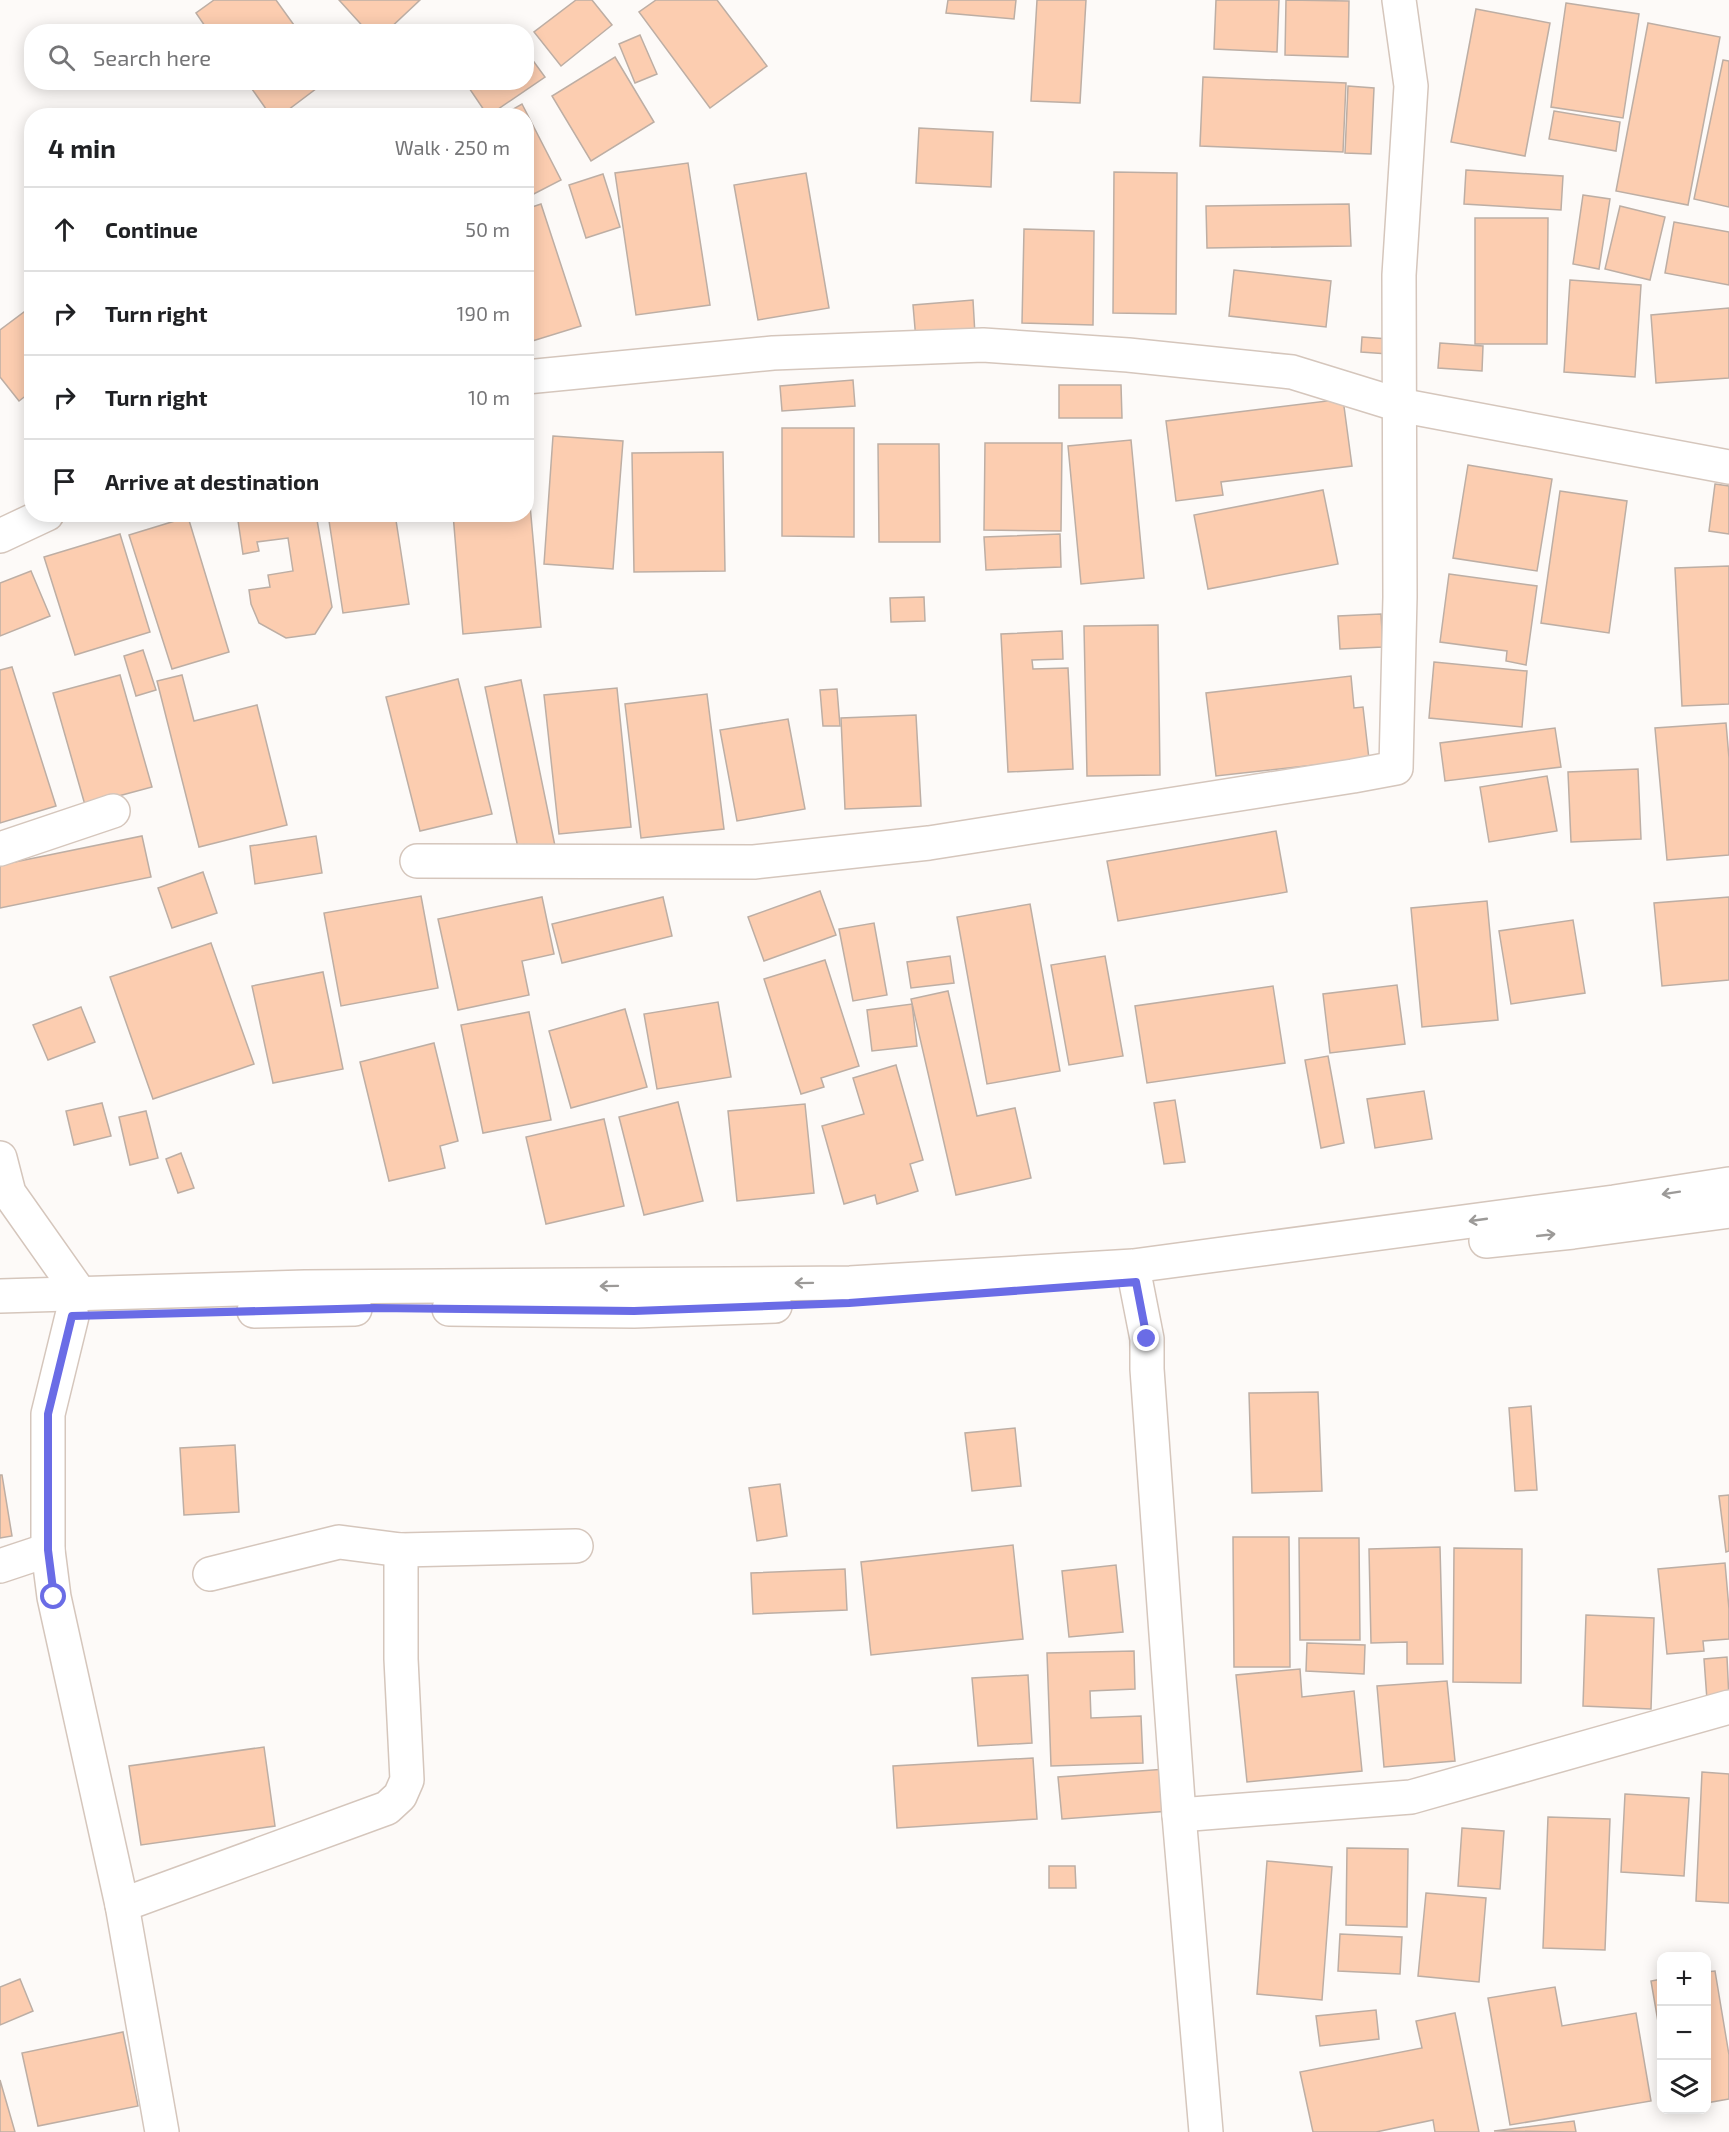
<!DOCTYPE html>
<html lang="en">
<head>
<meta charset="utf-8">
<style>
  body { margin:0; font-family:"Exo 2",sans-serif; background:#f2f2f2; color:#202124 }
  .controls { position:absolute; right:18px; bottom:18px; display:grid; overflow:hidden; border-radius:12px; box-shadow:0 3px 15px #0003 }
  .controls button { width:54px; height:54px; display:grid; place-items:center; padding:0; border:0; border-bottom:2px solid #e0e0e0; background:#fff; color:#202124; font:30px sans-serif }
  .stop { position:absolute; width:18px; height:18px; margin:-14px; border:4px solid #6a6ce6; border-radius:50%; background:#fff }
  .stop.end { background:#6a6ce6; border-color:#fff; box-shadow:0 2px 6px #0008 }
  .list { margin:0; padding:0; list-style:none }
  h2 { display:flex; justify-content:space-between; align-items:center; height:78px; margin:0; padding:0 24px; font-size:26px }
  h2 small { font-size:20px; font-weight:400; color:#757577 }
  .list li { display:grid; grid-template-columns:39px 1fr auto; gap:18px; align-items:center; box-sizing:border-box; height:84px; padding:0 24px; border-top:2px solid #e0e0e0 }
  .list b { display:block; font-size:22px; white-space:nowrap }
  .list em { font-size:20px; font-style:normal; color:#757577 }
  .icon { flex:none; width:33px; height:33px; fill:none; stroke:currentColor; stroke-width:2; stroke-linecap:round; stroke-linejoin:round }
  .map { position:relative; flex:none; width:1729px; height:2132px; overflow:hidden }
  .search { position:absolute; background:#fff; box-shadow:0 3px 15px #0003; left:24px; top:24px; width:510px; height:66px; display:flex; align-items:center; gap:15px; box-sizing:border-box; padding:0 21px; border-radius:24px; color:#757577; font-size:22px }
  .panel { position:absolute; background:#fff; box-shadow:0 3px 15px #0003; left:24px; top:108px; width:510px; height:414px; border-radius:24px }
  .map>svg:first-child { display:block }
  .building { fill:#fccdb0; stroke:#bdaea4; stroke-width:1.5 }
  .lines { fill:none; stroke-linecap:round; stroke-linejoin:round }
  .minor-casing { stroke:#d5c6bc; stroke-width:36 }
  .primary-casing { stroke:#d5c6bc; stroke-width:36 }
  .minor { stroke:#fff; stroke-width:33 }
  .primary { stroke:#fff; stroke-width:33 }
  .oneway { stroke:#9c9a98 }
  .route { stroke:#6a6ce6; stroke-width:8 }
</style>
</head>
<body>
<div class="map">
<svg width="1729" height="2132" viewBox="0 0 1729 2132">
  <rect width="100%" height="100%" fill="#fdfaf8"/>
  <g class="building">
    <path d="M214,0H276L299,32H209L196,13Z"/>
    <path d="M339,0H420L386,32H368Z"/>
    <path d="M576,0H592L612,25L561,66L534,32Z"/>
    <path d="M656,0H717L767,66L710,108L639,12Z"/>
    <path d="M948,0H1016L1014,19L946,13Z"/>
    <path d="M1037,0H1086L1080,103L1031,101Z"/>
    <path d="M1216,0H1279L1277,52L1214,49Z"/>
    <path d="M1286,0L1349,1L1348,57L1285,55Z"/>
    <path d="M1566,3L1639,14L1623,118L1551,107Z"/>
    <path d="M1476,9L1550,23L1525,156L1451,142Z"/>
    <path d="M1648,23L1720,37L1688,205L1616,191Z"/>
    <path d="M640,35L657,74L635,83L619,44Z"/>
    <path d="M526,51L545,77L488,116L465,82H526Z"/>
    <path d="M615,57L654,122L591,161L552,96Z"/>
    <path d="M1723,60L1729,61V207L1694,199Z"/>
    <path d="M1203,77L1346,83L1343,152L1200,146Z"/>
    <path d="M247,82H325L280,116H271Z"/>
    <path d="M1348,86L1374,88L1371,154L1345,153Z"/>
    <path d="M522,104L561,180L526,198V116H501Z"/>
    <path d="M1554,111L1620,122L1616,151L1549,139Z"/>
    <path d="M919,128L993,132L991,187L916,183Z"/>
    <path d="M688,163L710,305L636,315L615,173Z"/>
    <path d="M1466,170L1563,176L1561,210L1464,204Z"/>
    <path d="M1114,172L1177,173L1176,314L1113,313Z"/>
    <path d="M806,173L829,308L758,320L734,185Z"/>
    <path d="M603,174L620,227L586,238L569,185Z"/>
    <path d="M1583,195L1610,199L1599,269L1573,264Z"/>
    <path d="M541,204L581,326L526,343V209Z"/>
    <path d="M1349,204L1351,246L1207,248L1206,206Z"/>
    <path d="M1620,206L1665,217L1650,280L1605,269Z"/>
    <path d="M1475,218H1548L1547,344H1475Z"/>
    <path d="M1674,222L1729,232V285L1665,273Z"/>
    <path d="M1024,229L1094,231L1093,325L1022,323Z"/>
    <path d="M1234,270L1331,281L1326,327L1229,316Z"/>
    <path d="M1570,280L1641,285L1635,377L1564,372Z"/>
    <path d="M973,300L975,335L916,340L913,305Z"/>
    <path d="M32,306V391L19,401L0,377V330Z"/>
    <path d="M1729,308V378L1656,383L1651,315Z"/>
    <path d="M1362,337L1389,339L1388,354L1361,352Z"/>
    <path d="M1440,343L1483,346L1482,371L1438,368Z"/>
    <path d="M853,380L855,406L782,411L780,386Z"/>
    <path d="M1059,385H1121L1122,418H1059Z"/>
    <path d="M1343,399L1352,466L1221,482L1223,495L1176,501L1166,421Z"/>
    <path d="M782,428H854V537L782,536Z"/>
    <path d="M553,436L623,441L613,569L544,564Z"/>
    <path d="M1131,440L1144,578L1081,584L1068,446Z"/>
    <path d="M985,443H1062L1061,531L984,530Z"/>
    <path d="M878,444H939L940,542H879Z"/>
    <path d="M723,452L725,571L634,572L632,453Z"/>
    <path d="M1468,465L1552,479L1537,571L1453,558Z"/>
    <path d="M1715,484L1729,486V534L1709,531Z"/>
    <path d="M1323,490L1338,564L1208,589L1194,515Z"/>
    <path d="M1560,491L1627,501L1609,633L1541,623Z"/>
    <path d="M526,494H529L541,627L463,634L453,514H526Z"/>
    <path d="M237,514H316L332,607L315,634L286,638L259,623L251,604L249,590L270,587L268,575L293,571L288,538L257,542L259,551L243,554Z"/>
    <path d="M328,514H395L409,604L343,613Z"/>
    <path d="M188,517L229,652L172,669L129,535Z"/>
    <path d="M120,534L150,632L75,655L44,557Z"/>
    <path d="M1060,534L1061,567L986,570L984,537Z"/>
    <path d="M1729,566V704L1682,706L1675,568Z"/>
    <path d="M31,571L50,616L0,636V583Z"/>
    <path d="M1449,574L1537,586L1526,665L1506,661L1507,651L1440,642Z"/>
    <path d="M924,597L925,621L891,622L890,598Z"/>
    <path d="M1381,614L1383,647L1340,649L1338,616Z"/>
    <path d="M1158,625L1160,775L1087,776L1084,626Z"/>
    <path d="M1062,631L1063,659L1032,660L1033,669L1068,668L1073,769L1008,772L1001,634Z"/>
    <path d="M143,650L156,690L136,696L124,656Z"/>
    <path d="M1434,662L1527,671L1522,727L1429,718Z"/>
    <path d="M12,667L56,806L0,823V670Z"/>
    <path d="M120,675L152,787L85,805L53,693Z"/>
    <path d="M182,675L194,721L257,705L287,825L199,847L157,681Z"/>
    <path d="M1351,676L1354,708L1363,707L1369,759L1216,776L1206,693Z"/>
    <path d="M458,679L492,814L420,831L386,697Z"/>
    <path d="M521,680L555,846L519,853L485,687Z"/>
    <path d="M617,688L631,827L559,834L544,695Z"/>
    <path d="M837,689L840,726H823L820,690Z"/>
    <path d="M707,694L724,829L641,838L625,704Z"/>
    <path d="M916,715L921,806L845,809L841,718Z"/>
    <path d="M788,719L805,809L737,821L720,730Z"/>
    <path d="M1726,723L1729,758V855L1667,860L1655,728Z"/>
    <path d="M1555,728L1561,767L1445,781L1440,743Z"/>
    <path d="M1638,769L1641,839L1571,842L1568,772Z"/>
    <path d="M1547,776L1557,831L1489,842L1480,787Z"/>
    <path d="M1276,831L1287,892L1118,921L1107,861Z"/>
    <path d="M142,836L151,877L0,908V865Z"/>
    <path d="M316,836L322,873L255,884L250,846Z"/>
    <path d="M203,872L217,913L172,928L158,888Z"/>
    <path d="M820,891L836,935L764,961L748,917Z"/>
    <path d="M421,896L438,988L341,1006L324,913Z"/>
    <path d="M542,897L554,954L522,961L529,995L458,1010L438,919Z"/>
    <path d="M663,897L672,936L562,963L552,924Z"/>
    <path d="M1729,897V980L1662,986L1654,903Z"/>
    <path d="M1487,901L1498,1020L1422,1027L1411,908Z"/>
    <path d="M1030,904L1060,1071L987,1084L957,917Z"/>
    <path d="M1573,920L1585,993L1511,1004L1499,931Z"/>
    <path d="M874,923L887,995L853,1001L839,929Z"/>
    <path d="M211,943L254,1064L153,1099L110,977Z"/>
    <path d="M950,956L954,983L911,988L907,962Z"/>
    <path d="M1105,956L1123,1056L1069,1065L1051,965Z"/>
    <path d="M825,960L859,1066L821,1078L824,1087L801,1094L764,979Z"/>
    <path d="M323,972L343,1069L273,1083L252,986Z"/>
    <path d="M1397,985L1405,1044L1330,1053L1323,994Z"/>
    <path d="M1273,986L1285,1063L1147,1083L1135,1006Z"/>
    <path d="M948,991L977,1116L1015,1108L1031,1178L956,1195L911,999Z"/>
    <path d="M718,1002L731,1077L657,1089L644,1014Z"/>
    <path d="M912,1004L917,1046L872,1051L867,1010Z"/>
    <path d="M81,1007L95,1042L48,1060L33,1025Z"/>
    <path d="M625,1009L647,1087L571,1108L549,1031Z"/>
    <path d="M529,1012L551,1120L483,1133L461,1025Z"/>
    <path d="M434,1043L458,1141L440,1146L445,1168L389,1181L360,1062Z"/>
    <path d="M1328,1056L1344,1143L1321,1148L1305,1060Z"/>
    <path d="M896,1065L923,1160L910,1164L918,1191L877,1204L875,1195L844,1204L822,1126L864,1114L853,1078Z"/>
    <path d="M1424,1091L1432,1139L1375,1148L1367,1099Z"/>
    <path d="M1175,1100L1185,1162L1164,1164L1154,1103Z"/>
    <path d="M678,1102L703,1201L644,1215L619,1117Z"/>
    <path d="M102,1103L111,1136L74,1145L66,1111Z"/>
    <path d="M805,1104L814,1193L737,1201L728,1111Z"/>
    <path d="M146,1111L158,1158L130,1165L119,1117Z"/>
    <path d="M604,1119L624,1206L546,1224L526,1137Z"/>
    <path d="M181,1153L194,1188L178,1193L166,1159Z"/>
    <path d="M1318,1392L1322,1491L1252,1493L1249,1393Z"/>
    <path d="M1531,1406L1537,1490L1515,1491L1509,1408Z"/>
    <path d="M1015,1428L1021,1486L972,1491L965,1433Z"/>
    <path d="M235,1445L239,1512L184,1515L180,1448Z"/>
    <path d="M0,1475H2L12,1536L0,1538Z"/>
    <path d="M780,1484L787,1536L757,1541L749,1488Z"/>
    <path d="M1729,1495V1551L1726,1552L1719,1496Z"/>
    <path d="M1233,1537H1289L1290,1667H1234Z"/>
    <path d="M1299,1538H1359L1360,1640H1300Z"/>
    <path d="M1013,1545L1023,1639L871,1655L861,1562Z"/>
    <path d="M1440,1547L1443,1664H1407V1642L1371,1643L1369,1549Z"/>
    <path d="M1454,1548L1522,1549L1521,1683L1453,1682Z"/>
    <path d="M1725,1563L1729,1609V1639L1703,1641L1704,1651L1667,1654L1658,1569Z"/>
    <path d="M1116,1565L1123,1632L1069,1637L1062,1571Z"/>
    <path d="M845,1569L847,1610L753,1614L751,1573Z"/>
    <path d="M1586,1615L1654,1618L1651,1709L1583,1706Z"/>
    <path d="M1307,1643L1365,1645L1364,1674L1306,1671Z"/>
    <path d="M1134,1651L1135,1689L1090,1691L1091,1718L1141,1716L1143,1763L1051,1766L1047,1653Z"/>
    <path d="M1727,1657L1729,1699L1707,1700L1704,1659Z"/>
    <path d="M1300,1669L1302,1697L1354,1691L1362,1771L1247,1782L1236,1675Z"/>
    <path d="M1028,1675L1032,1743L978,1746L972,1678Z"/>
    <path d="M1447,1681L1455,1761L1384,1767L1377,1686Z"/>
    <path d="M264,1747L275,1826L141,1845L129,1766Z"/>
    <path d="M1033,1758L1037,1819L897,1828L893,1766Z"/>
    <path d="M1166,1769L1170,1811L1062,1819L1058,1777Z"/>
    <path d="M1702,1772L1729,1774V1903L1696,1901Z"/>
    <path d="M1625,1794L1689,1798L1684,1876L1621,1872Z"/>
    <path d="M1548,1817L1610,1819L1605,1950L1543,1948Z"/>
    <path d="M1462,1828L1504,1831L1500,1889L1458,1886Z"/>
    <path d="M1347,1848L1408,1849L1407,1927L1346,1925Z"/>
    <path d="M1267,1861L1332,1867L1322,2000L1257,1994Z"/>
    <path d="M1049,1866H1075L1076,1888H1049Z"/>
    <path d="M1426,1893L1486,1898L1479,1982L1418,1976Z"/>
    <path d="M1340,1934L1402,1937L1400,1974L1338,1971Z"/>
    <path d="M1715,1971L1729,2055V2099L1706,2103V1972Z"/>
    <path d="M20,1979L33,2011L0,2025V1987Z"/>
    <path d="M1662,1979V2045L1651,1981Z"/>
    <path d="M1555,1987L1562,2026L1636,2013L1651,2101L1510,2125L1488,1998Z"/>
    <path d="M1376,2010L1379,2039L1320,2046L1316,2016Z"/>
    <path d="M1455,2013L1479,2132H1435L1433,2120L1376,2132H1313L1300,2072L1422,2048L1416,2021Z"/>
    <path d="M123,2032L138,2106L38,2126L22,2053Z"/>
    <path d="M0,2080L15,2132H0Z"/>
    <path d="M1574,2121L1576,2132L1494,2131Z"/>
  </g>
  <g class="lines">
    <g class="minor-casing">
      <g id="minor">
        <path d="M526,377L773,353L983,345L1128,355L1292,372L1399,405L1729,467"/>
        <path d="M0,536L47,514"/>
        <path d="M0,849L113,811"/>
        <path d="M417,861L754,862L929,843L1353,776L1396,768L1400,597L1399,275L1411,86L1399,0"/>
        <path d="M0,1158L9,1193L81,1295"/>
        <path d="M1136,1283L1147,1339V1369L1179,1815L1206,2132"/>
        <path d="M72,1316L48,1414V1550L54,1597L122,1905L162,2132"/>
        <path d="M0,1566L48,1550"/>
        <path d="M210,1574L339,1542L401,1550L576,1546"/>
        <path d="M1179,1815L1411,1797L1729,1707"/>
        <path d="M122,1905L387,1808L400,1796L407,1780L401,1659V1550"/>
      </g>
    </g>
    <g class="primary-casing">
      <g id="primary">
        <path d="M1486,1241L1573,1232L1729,1211"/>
        <path d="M0,1296L305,1287L850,1283L1133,1266L1614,1202L1729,1184"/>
        <path d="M449,1309L634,1311L775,1306"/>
        <path d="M254,1311L355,1309"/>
      </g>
    </g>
    <use href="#minor" class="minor"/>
    <use href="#primary" class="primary"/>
  </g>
  <defs><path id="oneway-shaft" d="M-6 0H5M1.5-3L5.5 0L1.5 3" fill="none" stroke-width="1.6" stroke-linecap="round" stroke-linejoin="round" transform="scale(1.5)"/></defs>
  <g class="oneway">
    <use href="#oneway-shaft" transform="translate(1671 1193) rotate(171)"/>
    <use href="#oneway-shaft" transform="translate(1478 1220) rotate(172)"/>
    <use href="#oneway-shaft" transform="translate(1546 1235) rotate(-6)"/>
    <use href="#oneway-shaft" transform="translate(804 1283) rotate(179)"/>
    <use href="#oneway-shaft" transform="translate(609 1286) rotate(179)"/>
  </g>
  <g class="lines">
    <path class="route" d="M54,1597L48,1550V1414L72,1316L374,1308L634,1311L849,1303L1136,1282L1147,1339"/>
  </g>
</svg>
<div class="controls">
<button>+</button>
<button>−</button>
<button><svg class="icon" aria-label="layers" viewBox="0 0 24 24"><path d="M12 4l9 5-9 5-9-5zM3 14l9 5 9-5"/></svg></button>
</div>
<div class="stop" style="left:54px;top:1597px"></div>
<div class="stop end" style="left:1147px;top:1339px"></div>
<div class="search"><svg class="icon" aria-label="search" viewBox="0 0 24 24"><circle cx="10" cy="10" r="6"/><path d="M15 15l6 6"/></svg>Search here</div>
<section class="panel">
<h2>4 min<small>Walk · 250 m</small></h2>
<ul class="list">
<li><svg class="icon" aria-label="ahead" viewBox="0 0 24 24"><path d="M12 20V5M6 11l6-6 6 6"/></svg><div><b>Continue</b></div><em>50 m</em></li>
<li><svg class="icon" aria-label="right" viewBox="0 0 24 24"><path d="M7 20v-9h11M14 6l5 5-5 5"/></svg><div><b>Turn right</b></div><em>190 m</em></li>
<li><svg class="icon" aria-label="right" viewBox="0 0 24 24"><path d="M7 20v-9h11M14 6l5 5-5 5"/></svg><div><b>Turn right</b></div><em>10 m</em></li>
<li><svg class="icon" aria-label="arrive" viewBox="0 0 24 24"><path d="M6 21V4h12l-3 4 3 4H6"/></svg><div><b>Arrive at destination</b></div></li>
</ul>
</section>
</div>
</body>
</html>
